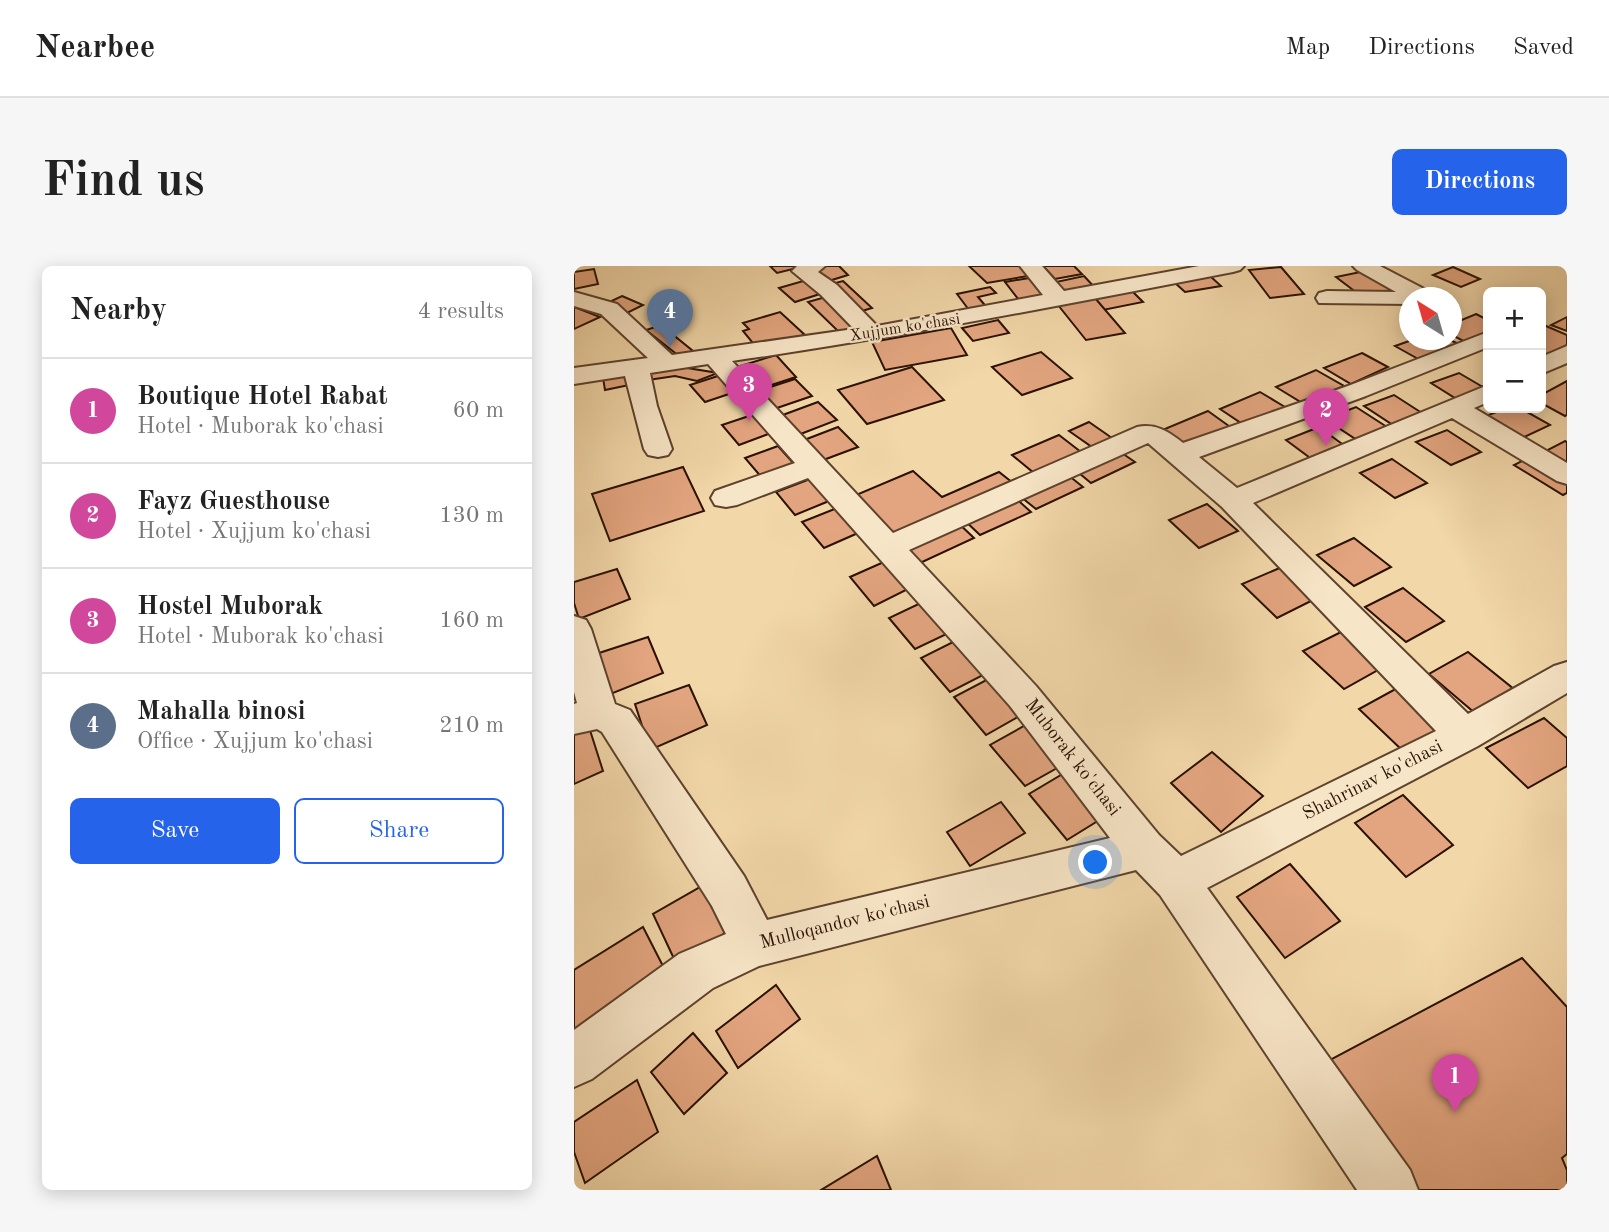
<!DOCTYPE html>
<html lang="en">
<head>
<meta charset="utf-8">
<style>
  body { margin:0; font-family:"Old Standard TT",serif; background:#f6f6f6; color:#222 }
  .controls { position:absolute; right:21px; top:21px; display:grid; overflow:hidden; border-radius:10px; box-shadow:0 4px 18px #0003 }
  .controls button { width:63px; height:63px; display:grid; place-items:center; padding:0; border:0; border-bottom:2px solid #e0e0e0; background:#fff; color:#222; font:35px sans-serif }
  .compass { position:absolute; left:825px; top:21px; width:63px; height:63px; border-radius:50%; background:#fff; box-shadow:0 4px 18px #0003; rotate:323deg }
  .you { position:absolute; left:522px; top:597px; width:24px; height:24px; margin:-18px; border:5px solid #fff; border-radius:50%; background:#1a73e8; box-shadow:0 0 0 10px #1a73e833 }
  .badge { display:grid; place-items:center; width:46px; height:46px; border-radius:50%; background:#2563eb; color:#fff; font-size:23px; font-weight:700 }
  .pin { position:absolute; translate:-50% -58px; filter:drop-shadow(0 2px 4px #0008) }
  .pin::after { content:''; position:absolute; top:37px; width:24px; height:21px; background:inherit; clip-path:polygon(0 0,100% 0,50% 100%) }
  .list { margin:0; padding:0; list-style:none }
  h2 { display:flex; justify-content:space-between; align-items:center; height:91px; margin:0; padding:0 28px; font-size:30px }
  h2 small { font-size:23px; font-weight:400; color:#767676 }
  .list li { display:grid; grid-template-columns:46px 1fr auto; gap:21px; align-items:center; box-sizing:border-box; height:105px; padding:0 28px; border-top:2px solid #e0e0e0 }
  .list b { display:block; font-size:26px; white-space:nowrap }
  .list p { margin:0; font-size:23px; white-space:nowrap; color:#767676 }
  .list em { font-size:23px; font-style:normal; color:#767676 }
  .actions { display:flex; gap:14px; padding:21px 28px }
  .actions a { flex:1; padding:16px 0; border:2px solid #2563eb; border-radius:10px; text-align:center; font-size:24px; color:#2563eb }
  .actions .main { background:#2563eb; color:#fff }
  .map { position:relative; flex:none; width:993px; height:924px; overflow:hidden; border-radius:10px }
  header { display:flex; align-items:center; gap:42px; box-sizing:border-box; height:98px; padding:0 35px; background:#fff; border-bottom:2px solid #e0e0e0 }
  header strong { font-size:33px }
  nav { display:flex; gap:38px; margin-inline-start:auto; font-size:24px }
  .intro { display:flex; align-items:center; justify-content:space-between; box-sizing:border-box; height:168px; padding:0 42px }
  h1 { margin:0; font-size:49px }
  .button { padding:18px 32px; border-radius:10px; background:#2563eb; color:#fff; font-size:24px; font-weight:700 }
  main { display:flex; gap:42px; padding:0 42px }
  aside { flex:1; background:#fff; border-radius:10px; box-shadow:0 4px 18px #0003 }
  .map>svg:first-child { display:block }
  .building { fill:#e2a57f; stroke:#2b1104; stroke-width:2 }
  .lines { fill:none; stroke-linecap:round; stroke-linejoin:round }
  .minor-casing { stroke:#5d422d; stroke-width:4 }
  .minor { fill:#f7e5c7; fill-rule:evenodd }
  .labels { text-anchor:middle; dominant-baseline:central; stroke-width:5; stroke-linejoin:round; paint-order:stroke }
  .far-street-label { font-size:16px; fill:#2b1104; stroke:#f7e5c7 }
  .street-label { font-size:19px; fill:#2b1104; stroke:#f7e5c7 }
</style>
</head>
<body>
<header>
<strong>Nearbee</strong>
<nav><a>Map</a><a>Directions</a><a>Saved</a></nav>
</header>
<div class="intro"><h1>Find us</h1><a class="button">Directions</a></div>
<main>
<aside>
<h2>Nearby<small>4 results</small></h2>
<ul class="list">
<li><span class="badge" style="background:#d1479c">1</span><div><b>Boutique Hotel Rabat</b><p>Hotel · Muborak ko'chasi</p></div><em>60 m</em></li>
<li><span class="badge" style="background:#d1479c">2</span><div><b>Fayz Guesthouse</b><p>Hotel · Xujjum ko'chasi</p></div><em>130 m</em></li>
<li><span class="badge" style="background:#d1479c">3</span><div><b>Hostel Muborak</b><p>Hotel · Muborak ko'chasi</p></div><em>160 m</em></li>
<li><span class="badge" style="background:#5c6f8a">4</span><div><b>Mahalla binosi</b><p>Office · Xujjum ko'chasi</p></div><em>210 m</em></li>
</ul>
<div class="actions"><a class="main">Save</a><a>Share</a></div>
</aside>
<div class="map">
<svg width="993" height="924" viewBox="0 0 993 924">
  <rect width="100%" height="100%" fill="#f2d7a9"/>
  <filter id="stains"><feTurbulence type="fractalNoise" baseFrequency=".00286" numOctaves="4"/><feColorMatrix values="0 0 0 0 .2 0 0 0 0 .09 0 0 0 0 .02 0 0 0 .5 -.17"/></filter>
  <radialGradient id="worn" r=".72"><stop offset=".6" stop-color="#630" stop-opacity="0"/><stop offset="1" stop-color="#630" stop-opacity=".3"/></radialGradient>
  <g class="building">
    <path d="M196,0H231L203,7Z"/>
    <path d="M250,0H265L274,9L248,17L233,3Z"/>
    <path d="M395,0H452L460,9L413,17Z"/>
    <path d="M469,0H500L508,8L481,13Z"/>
    <path d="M707,1L730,28L696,32L675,4Z"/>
    <path d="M879,1L906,13L887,21L859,9Z"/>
    <path d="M20,3L24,18L0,23V6Z"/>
    <path d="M796,4L822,23L787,30L762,11Z"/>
    <path d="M635,9L647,20L611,26L600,16Z"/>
    <path d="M510,10L523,24L495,29L482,16Z"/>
    <path d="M461,11L479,32L448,38L431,16Z"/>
    <path d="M236,13L252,26L221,36L205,22Z"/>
    <path d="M269,15L298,42L281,47L253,19Z"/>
    <path d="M416,21L422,27L404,31L415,44L398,48L383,28Z"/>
    <path d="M556,23L569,36L524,45L511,31Z"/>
    <path d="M48,30L69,39L51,48L29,39Z"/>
    <path d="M255,30L288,61L266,67L234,36Z"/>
    <path d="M521,32L551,67L512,74L484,39Z"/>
    <path d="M0,41L26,51L0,63Z"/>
    <path d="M206,46L231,69L182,81L169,65L175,63L169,57Z"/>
    <path d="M902,48L914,54V67L891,76L878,69V58Z"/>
    <path d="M993,51V65L977,59Z"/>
    <path d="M424,54L435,67L399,75L388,62Z"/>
    <path d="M87,59L119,85L105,90L72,64Z"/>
    <path d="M972,60L993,69V79L971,90L967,88V63Z"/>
    <path d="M377,62L393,89L311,104L298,76Z"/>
    <path d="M838,74H876L885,78L846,94L821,80Z"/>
    <path d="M467,86L498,112L448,129L418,101Z"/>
    <path d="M788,87L814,101L777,118L750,102Z"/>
    <path d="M202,89L222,111L182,124L163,101Z"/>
    <path d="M101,100L144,107L123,115L101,110L67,115L65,105Z"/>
    <path d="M338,101L370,134L293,158L264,124Z"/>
    <path d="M742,104L770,120L730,138L702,121Z"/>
    <path d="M58,106L60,118L31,124L29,112Z"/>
    <path d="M885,107L914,124V126L889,137L857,117Z"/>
    <path d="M147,109L161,126L131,136L116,119Z"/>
    <path d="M221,113L238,130L200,143L184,125Z"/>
    <path d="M993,115V149L991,150L967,137V129Z"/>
    <path d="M686,126L711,141L670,159L646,143Z"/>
    <path d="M820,129L851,149L822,161L790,140Z"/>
    <path d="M244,136L263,154L224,169L206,150Z"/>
    <path d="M782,141L813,161L783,174L751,153Z"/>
    <path d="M933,142H946L976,159L948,172L912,150Z"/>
    <path d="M634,145L659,163L609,183L586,165Z"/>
    <path d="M181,148L197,167L165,179L148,159Z"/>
    <path d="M515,156L538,172L518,181L495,165Z"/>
    <path d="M264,161L284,181L244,196L225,176Z"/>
    <path d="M745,161L775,183L743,197L712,174Z"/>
    <path d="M873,164L907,186L877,199L842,176Z"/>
    <path d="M485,169L507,186L460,207L438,189Z"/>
    <path d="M991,175L993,176V205L964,189Z"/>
    <path d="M204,180L222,200L189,213L171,192Z"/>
    <path d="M542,183L561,196L517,217L499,202Z"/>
    <path d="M958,190L993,211V227L989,229L940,199Z"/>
    <path d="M818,193L853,217L821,232L786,207Z"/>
    <path d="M109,201L130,245L36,275L18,228Z"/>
    <path d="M339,205L368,231L425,206L439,217L322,270L282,229Z"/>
    <path d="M489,205L509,221L462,243L442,227Z"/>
    <path d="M236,213L255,235L221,249L202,226Z"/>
    <path d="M437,228L457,246L406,269L387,251Z"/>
    <path d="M633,238L664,265L625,282L595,254Z"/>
    <path d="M263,242L284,267L250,282L228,256Z"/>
    <path d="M381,254L400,272L346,297L328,278Z"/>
    <path d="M780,272L817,301L780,320L743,289Z"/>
    <path d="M312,295L336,322L300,340L276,311Z"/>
    <path d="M708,301L743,332L703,352L668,318Z"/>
    <path d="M43,303L56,333L5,353L0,337V316Z"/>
    <path d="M829,322L870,355L832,376L791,341Z"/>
    <path d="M353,334L379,365L341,383L315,352Z"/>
    <path d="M771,364L811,400L770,423L729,385Z"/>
    <path d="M74,371L89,407L34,429L22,388Z"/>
    <path d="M387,372L415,406L376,426L347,392Z"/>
    <path d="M894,386L941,424L902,448L855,408Z"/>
    <path d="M420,410L451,447L412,469L380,431Z"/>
    <path d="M115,419L133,459L76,484L61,438Z"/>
    <path d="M827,420L873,461L830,486L785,443Z"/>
    <path d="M970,452L993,472V500L954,522L912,482Z"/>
    <path d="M457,456L492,497L451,520L416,479Z"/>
    <path d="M15,461L29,505L0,518V467Z"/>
    <path d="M638,486L689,530L647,566L597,517Z"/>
    <path d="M497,503L535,548L493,574L455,528Z"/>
    <path d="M829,529L879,579L832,611L781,557Z"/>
    <path d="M427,536L451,567L396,600L373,566Z"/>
    <path d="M716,598L766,655L711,692L663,631Z"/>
    <path d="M142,612L166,658L102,697L79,648Z"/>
    <path d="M69,661L92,706L0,766V704Z"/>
    <path d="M948,692L993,741V888L988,892L993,904V924H826L737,804Z"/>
    <path d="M202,719L226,753L164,802L142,765Z"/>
    <path d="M119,767L153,807L110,848L77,806Z"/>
    <path d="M63,814L84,866L11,917L0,886V856Z"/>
    <path d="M303,890L317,924H247Z"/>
  </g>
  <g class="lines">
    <g class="minor-casing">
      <g id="minor">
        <path d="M223,0H251L244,6L263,19L303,60L469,29L446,0H468L490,25L625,0H670L666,4L659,6C492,38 327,71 158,95L319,267L563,161C582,157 595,166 609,177L774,120L914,66V81L792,130L625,191L663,222L914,119V136L900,142L993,197V218L983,215L878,152L679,237L894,448L980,400L993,396V427L904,480L633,622L836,904L844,924H783L586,629L562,604L185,700L139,722L18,813L0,821V764L105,688L152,668L138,640L28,466L23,463L0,468V438L3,437L0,426V350L12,354L17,363L41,438L56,444L170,610L193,654L536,572L436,440L234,212L163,239L152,241L141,239L137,232L141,225L221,197L134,98L76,107L83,140L98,183L94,189L84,191L74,189L70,183L51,110L0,118V102L74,92L27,48L0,40V26L43,38L98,89L280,63L247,29L218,5ZM574,177L648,241L862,465L607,590L585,569L462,420L335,284Z"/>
        <path d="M779,0H806L854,25L857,30L836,32V38L745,37L742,32L745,27L753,25L822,26L783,4Z"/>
        <path d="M993,80V97L967,108V91Z"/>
      </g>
    </g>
    <use href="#minor" class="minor"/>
  </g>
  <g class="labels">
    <g class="far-street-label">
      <text transform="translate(331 62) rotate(-9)">Xujjum ko'chasi</text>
    </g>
    <g class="street-label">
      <text transform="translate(498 492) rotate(52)">Muborak ko'chasi</text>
      <text transform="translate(799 515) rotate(-27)">Shahrinav ko'chasi</text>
      <text transform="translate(271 657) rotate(-14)">Mulloqandov ko'chasi</text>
    </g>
  </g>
  <rect width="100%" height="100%" filter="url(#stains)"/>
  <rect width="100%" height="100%" fill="url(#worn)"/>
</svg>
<div class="controls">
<button>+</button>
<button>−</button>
</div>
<svg class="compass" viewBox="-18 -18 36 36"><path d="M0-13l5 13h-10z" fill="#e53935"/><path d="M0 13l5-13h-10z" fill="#767676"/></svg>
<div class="you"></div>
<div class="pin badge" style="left:881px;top:846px;background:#d1479c">1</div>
<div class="pin badge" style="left:752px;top:180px;background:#d1479c">2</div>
<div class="pin badge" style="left:175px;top:155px;background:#d1479c">3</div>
<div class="pin badge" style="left:96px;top:81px;background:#5c6f8a">4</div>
</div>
</main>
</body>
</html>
